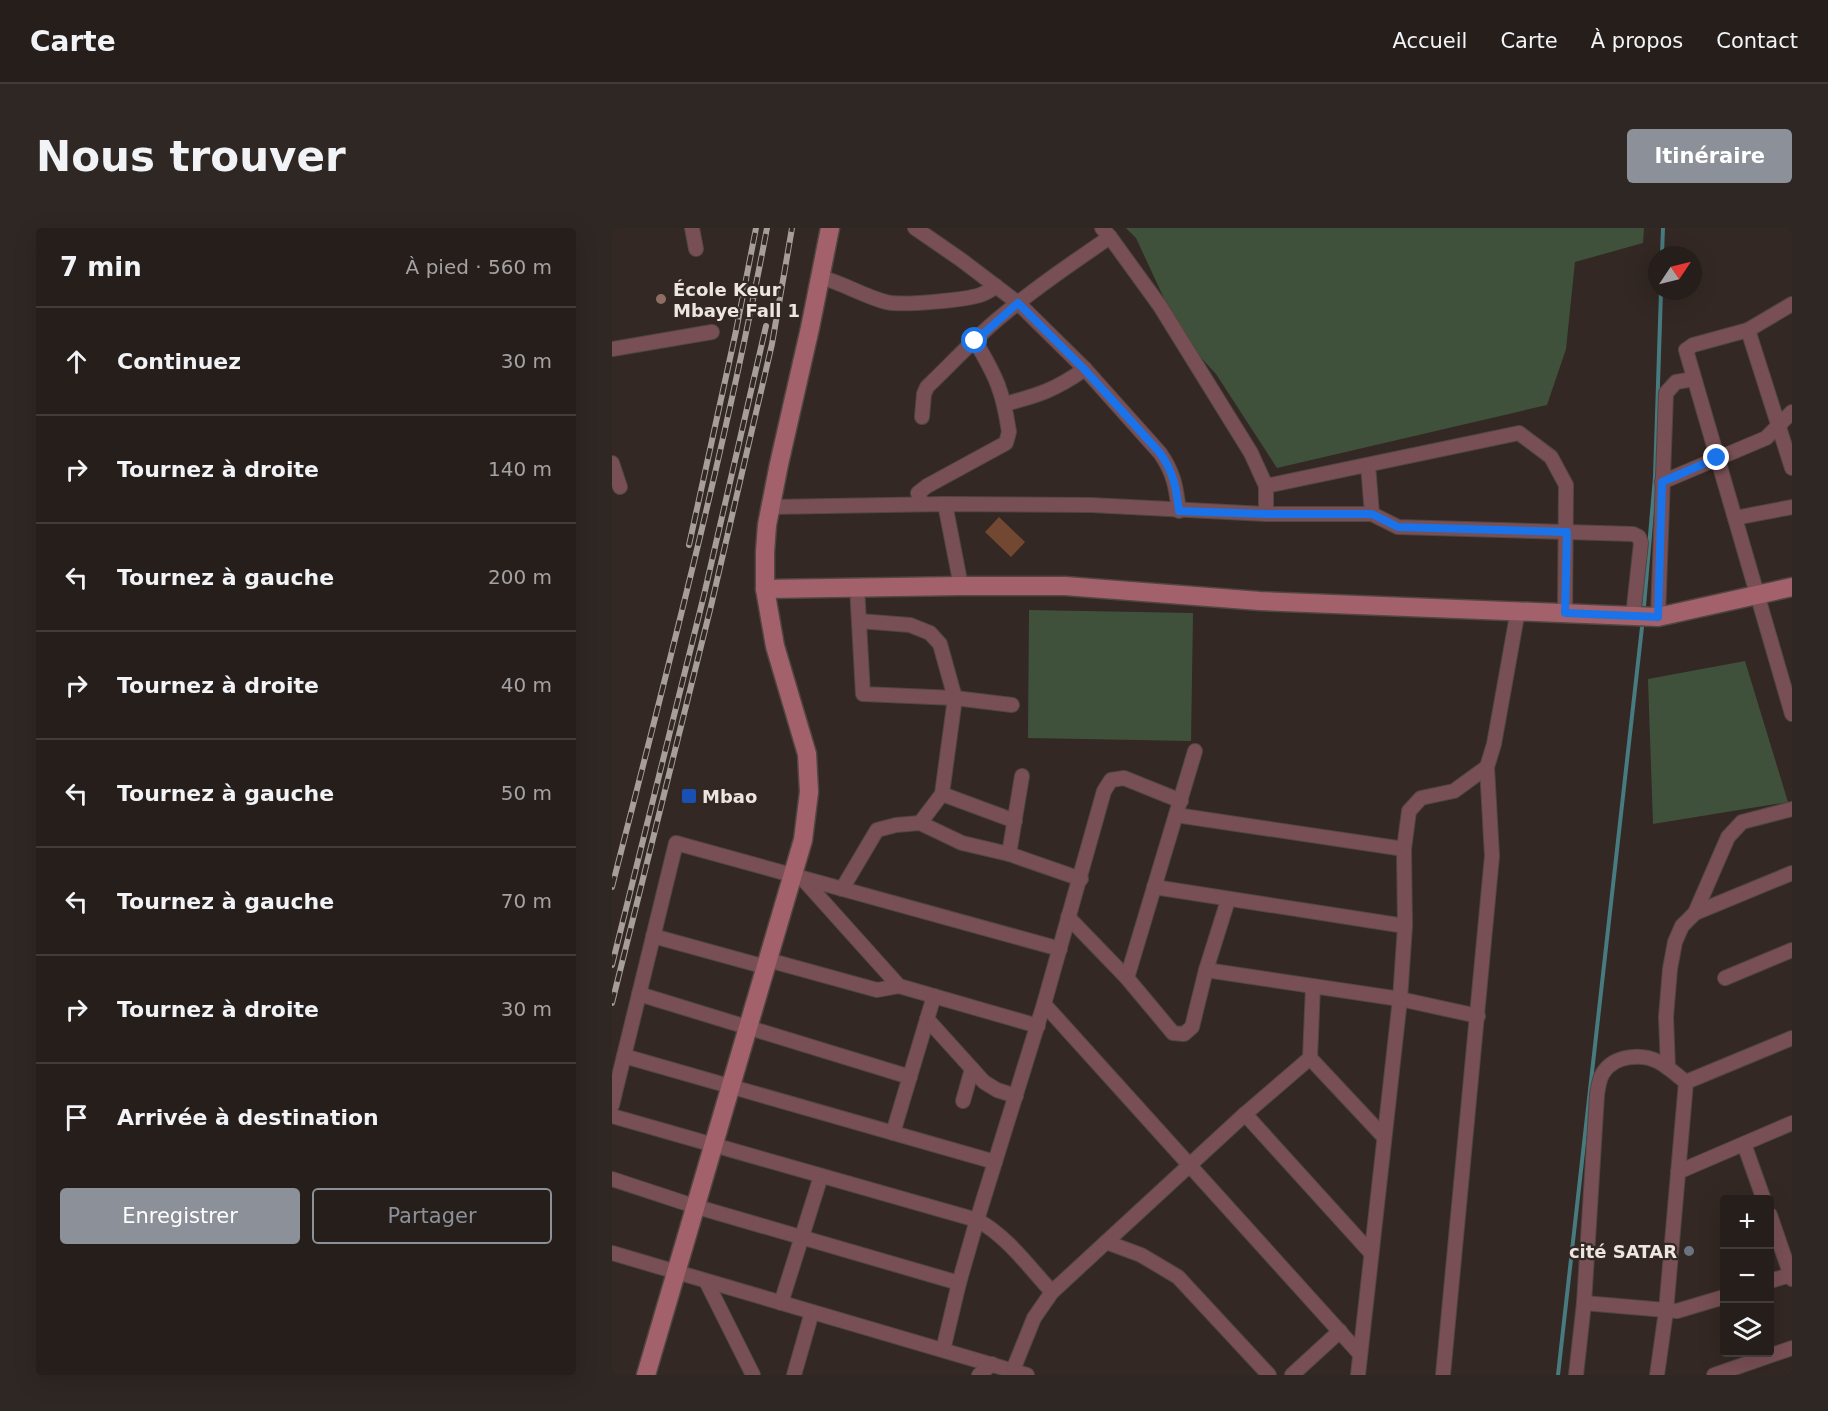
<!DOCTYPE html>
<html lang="fr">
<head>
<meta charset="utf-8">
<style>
  body { margin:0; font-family:"DejaVu Sans",sans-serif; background:#2e2723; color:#f1f3f6 }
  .controls { position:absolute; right:18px; bottom:18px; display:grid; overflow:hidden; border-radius:6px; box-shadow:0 6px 24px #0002 }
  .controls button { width:54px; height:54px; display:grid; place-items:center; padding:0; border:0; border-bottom:2px solid #423c39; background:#261e1a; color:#f1f3f6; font:30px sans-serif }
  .compass { position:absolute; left:1036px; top:18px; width:54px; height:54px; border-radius:50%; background:#261e1a; box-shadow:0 6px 24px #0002; rotate:55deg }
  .stop { position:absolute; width:18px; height:18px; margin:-14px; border:4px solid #1a73e8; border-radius:50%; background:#fff }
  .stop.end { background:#1a73e8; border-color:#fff; box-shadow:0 2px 6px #0008 }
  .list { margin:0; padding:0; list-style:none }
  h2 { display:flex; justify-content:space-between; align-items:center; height:78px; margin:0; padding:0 24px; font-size:26px }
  h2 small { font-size:20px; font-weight:400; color:#a4a2a2 }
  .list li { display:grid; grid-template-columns:39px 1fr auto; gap:18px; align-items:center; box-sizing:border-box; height:108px; padding:0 24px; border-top:2px solid #423c39 }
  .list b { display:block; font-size:22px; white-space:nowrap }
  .list em { font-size:20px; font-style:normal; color:#a4a2a2 }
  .actions { display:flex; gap:12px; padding:18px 24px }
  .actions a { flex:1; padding:14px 0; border:2px solid #8c9099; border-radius:6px; text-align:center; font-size:21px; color:#8c9099 }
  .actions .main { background:#8c9099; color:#fff }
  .icon { flex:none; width:33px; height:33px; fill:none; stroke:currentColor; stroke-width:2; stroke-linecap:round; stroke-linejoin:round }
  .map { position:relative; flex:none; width:1180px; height:1147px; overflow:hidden; border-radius:6px }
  header { display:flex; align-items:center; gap:36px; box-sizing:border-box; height:84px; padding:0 30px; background:#261e1a; border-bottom:2px solid #423c39 }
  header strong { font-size:28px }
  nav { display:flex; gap:33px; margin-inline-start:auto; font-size:21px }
  .intro { display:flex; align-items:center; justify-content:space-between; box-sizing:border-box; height:144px; padding:0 36px }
  h1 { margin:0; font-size:42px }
  .button { padding:15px 27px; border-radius:6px; background:#8c9099; color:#fff; font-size:21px; font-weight:700 }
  main { display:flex; gap:36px; padding:0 36px }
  aside { flex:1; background:#261e1a; border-radius:6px; box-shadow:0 6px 24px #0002 }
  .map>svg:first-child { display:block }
  .green { fill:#3f513b }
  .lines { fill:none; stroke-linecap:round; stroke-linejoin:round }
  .stream { stroke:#477b7f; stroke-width:4 }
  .building { fill:#724832 }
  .street-casing { stroke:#514642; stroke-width:16 }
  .secondary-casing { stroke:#514642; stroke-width:21 }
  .street { stroke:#784f54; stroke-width:14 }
  .secondary { stroke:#a3626b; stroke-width:18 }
  .rail-casing { stroke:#a79e9b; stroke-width:6 }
  .rail { stroke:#332823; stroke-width:4; stroke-dasharray:11; stroke-linecap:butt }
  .route { stroke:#1a73e8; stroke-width:8 }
  .education-dot { fill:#8d6e63; stroke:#332823; stroke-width:2 }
  .transit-dot { fill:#1a4fb4; stroke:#332823; stroke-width:2 }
  .worship-dot { fill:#6b7280; stroke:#332823; stroke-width:2 }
  .labels { text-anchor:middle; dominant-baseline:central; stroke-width:4.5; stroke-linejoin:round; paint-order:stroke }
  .poi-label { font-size:18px; font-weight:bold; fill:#ede5e2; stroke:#332823; text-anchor:start }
</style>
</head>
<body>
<header>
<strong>Carte</strong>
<nav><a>Accueil</a><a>Carte</a><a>À propos</a><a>Contact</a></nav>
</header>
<div class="intro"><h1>Nous trouver</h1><a class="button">Itinéraire</a></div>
<main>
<aside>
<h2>7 min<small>À pied · 560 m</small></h2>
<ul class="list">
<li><svg class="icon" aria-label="ahead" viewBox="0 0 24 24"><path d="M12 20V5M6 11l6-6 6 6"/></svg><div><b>Continuez</b></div><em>30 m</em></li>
<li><svg class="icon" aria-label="right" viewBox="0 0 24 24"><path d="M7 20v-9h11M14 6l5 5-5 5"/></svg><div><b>Tournez à droite</b></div><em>140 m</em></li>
<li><svg class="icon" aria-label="left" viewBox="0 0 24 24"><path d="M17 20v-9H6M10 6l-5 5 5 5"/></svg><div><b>Tournez à gauche</b></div><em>200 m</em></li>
<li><svg class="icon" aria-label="right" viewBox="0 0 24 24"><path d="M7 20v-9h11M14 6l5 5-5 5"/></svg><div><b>Tournez à droite</b></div><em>40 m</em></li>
<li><svg class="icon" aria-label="left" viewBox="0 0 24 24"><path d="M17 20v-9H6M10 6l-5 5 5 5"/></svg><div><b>Tournez à gauche</b></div><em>50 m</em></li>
<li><svg class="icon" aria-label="left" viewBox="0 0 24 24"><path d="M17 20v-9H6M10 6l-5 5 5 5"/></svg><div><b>Tournez à gauche</b></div><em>70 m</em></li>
<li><svg class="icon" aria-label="right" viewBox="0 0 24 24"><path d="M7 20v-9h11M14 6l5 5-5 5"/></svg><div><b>Tournez à droite</b></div><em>30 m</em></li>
<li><svg class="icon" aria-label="arrive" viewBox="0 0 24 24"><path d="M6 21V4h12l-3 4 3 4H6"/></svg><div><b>Arrivée à destination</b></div></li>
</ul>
<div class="actions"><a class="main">Enregistrer</a><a>Partager</a></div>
</aside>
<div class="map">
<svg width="1180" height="1147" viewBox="0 0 1180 1147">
  <rect width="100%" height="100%" fill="#332823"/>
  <g class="green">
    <path d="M514,0H1032L1031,15L963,34L954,121L935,177L665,240L604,146L570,109L524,10Z"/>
    <path d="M417,382L581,385L579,513L416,510Z"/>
    <path d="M1133,433L1176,574L1041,596L1036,451Z"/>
  </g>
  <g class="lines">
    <g class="stream">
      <path d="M1050,27L1051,0"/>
      <path d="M1032,378L1043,249L1049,63"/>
      <path d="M946,1147L1030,399"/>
    </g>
  </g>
  <path class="building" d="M387,289L413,314L399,329L373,304Z"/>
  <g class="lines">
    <g class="street-casing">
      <g id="street">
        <path d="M80,0L84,21"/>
        <path d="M303,0L348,31L406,75L473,141L548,225C562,245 564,259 567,283"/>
        <path d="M490,0L498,9L548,78L639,225L654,258V286"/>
        <path d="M208,49C231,55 251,68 274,74C289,78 353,72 368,67C374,65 379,62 384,58"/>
        <path d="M1180,76L1136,102L1081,117L1074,122L1180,486"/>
        <path d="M1136,102L1180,240"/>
        <path d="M0,121L100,104"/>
        <path d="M393,176C427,167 443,162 473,141"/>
        <path d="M310,189L312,166L315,159C339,136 361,112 386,91C422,61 460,35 498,9"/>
        <path d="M0,235L8,259"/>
        <path d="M756,237L760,286"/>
        <path d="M1050,254L1154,210L1180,184"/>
        <path d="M654,258L907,205L939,229L954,257L953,385"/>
        <path d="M310,276L306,265L315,258L394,215L397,204C391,163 384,148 363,113"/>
        <path d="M333,276L349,358"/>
        <path d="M158,279L333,276L479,277L654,286H760L786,299L1021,306L1027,309L1029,315L1021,388"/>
        <path d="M1123,290L1180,279"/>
        <path d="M245,359L251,466L343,470L400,477"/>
        <path d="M1046,389L1054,165L1064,154L1082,151"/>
        <path d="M247,393L298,397L318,405L328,416L343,470L330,566L308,595"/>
        <path d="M330,566L403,593"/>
        <path d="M564,587L792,621"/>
        <path d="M397,626L410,548"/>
        <path d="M190,650L287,758"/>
        <path d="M542,659L793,698"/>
        <path d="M230,661L265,602L284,597L308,595L350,615L397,626L469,651"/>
        <path d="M1083,685L1116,609L1130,594L1180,581"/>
        <path d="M456,689L515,750L561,805L572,806L580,799L594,742L616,672"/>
        <path d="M41,708L154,739"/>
        <path d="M156,732L265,762L287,758L426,798"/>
        <path d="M594,742L788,771L866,788"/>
        <path d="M515,750L583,523"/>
        <path d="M1113,750L1180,722"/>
        <path d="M701,758L698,830L772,909"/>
        <path d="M27,766L298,849"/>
        <path d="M432,776L748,1126"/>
        <path d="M315,791L372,854L385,862L404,868"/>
        <path d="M12,828L383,934"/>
        <path d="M1056,840L1054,789L1058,741L1063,714L1070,698L1083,685L1180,645"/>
        <path d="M351,873L360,841"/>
        <path d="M0,877L64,615L448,721"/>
        <path d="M633,886L759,1025"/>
        <path d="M0,888L365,992C395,1008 417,1039 440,1064"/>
        <path d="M281,905L322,768"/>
        <path d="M1132,916L1152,972"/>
        <path d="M1066,944L1180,895"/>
        <path d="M0,951L82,978L347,1055"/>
        <path d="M1158,987L1180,1051"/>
        <path d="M494,1014L529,1027L566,1049L657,1147"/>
        <path d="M0,1025L415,1147"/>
        <path d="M94,1053L141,1147"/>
        <path d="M1158,1053L1178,1047"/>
        <path d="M169,1075L209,948"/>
        <path d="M972,1075L1065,1083L1112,1069"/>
        <path d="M331,1122L347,1055L365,992L432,776L492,563L499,552L512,550L569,573"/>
        <path d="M401,1142L422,1090L440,1064L633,886L698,830"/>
        <path d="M182,1147L200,1084"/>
        <path d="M367,1147L380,1136"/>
        <path d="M680,1147L728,1103"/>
        <path d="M746,1147L788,771L793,698L792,621L797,583L809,570L842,563L875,539L882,516L906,382"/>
        <path d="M831,1147L880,628L875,539"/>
        <path d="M964,1147L972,1075L985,867C986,860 987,851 991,845C1002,827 1030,825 1047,834C1057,839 1065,848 1074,854L1180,810"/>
        <path d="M1045,1147L1054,1083L1074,854"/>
        <path d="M1102,1147L1180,1120"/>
      </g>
    </g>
    <g class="secondary-casing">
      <g id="secondary">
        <path d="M153,361L349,358H453L648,373L1046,389L1180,359"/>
        <path d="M34,1147L191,612L197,564L195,526L163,418L153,361V324L155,297L167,236L198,100L218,0"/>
      </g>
    </g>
    <use href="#street" class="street"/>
    <use href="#secondary" class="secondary"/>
    <g class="rail-casing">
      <g id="rail">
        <path d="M77,317L124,103L144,0"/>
        <path d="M0,659C56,440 113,222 155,0"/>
        <path d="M0,737L92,367L154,98"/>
        <path d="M0,775L99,378L160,116L180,0"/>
      </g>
    </g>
    <use href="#rail" class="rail"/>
  </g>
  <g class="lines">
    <path class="route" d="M363,113L406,75L472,141L548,225C562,245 564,259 567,283L654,286H760L786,299L955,304L953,385L1046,389L1050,254L1105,230"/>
  </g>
  <circle class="education-dot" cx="49" cy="71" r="6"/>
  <rect class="transit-dot" x="69" y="560" width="16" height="16" rx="3"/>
  <circle class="worship-dot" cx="1077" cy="1023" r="6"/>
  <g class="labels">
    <g class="poi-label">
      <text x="61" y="61">École Keur<tspan x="61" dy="21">Mbaye Fall 1</tspan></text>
      <text x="90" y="568">Mbao</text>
      <text x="1065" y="1023" text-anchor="end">cité SATAR</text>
    </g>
  </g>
</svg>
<div class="controls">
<button>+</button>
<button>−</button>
<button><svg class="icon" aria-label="layers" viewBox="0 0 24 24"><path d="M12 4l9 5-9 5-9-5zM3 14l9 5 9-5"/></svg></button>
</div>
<svg class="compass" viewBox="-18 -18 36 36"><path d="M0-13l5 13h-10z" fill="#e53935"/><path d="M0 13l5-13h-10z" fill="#a4a2a2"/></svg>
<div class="stop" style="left:363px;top:113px"></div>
<div class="stop end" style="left:1105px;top:230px"></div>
</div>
</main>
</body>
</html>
